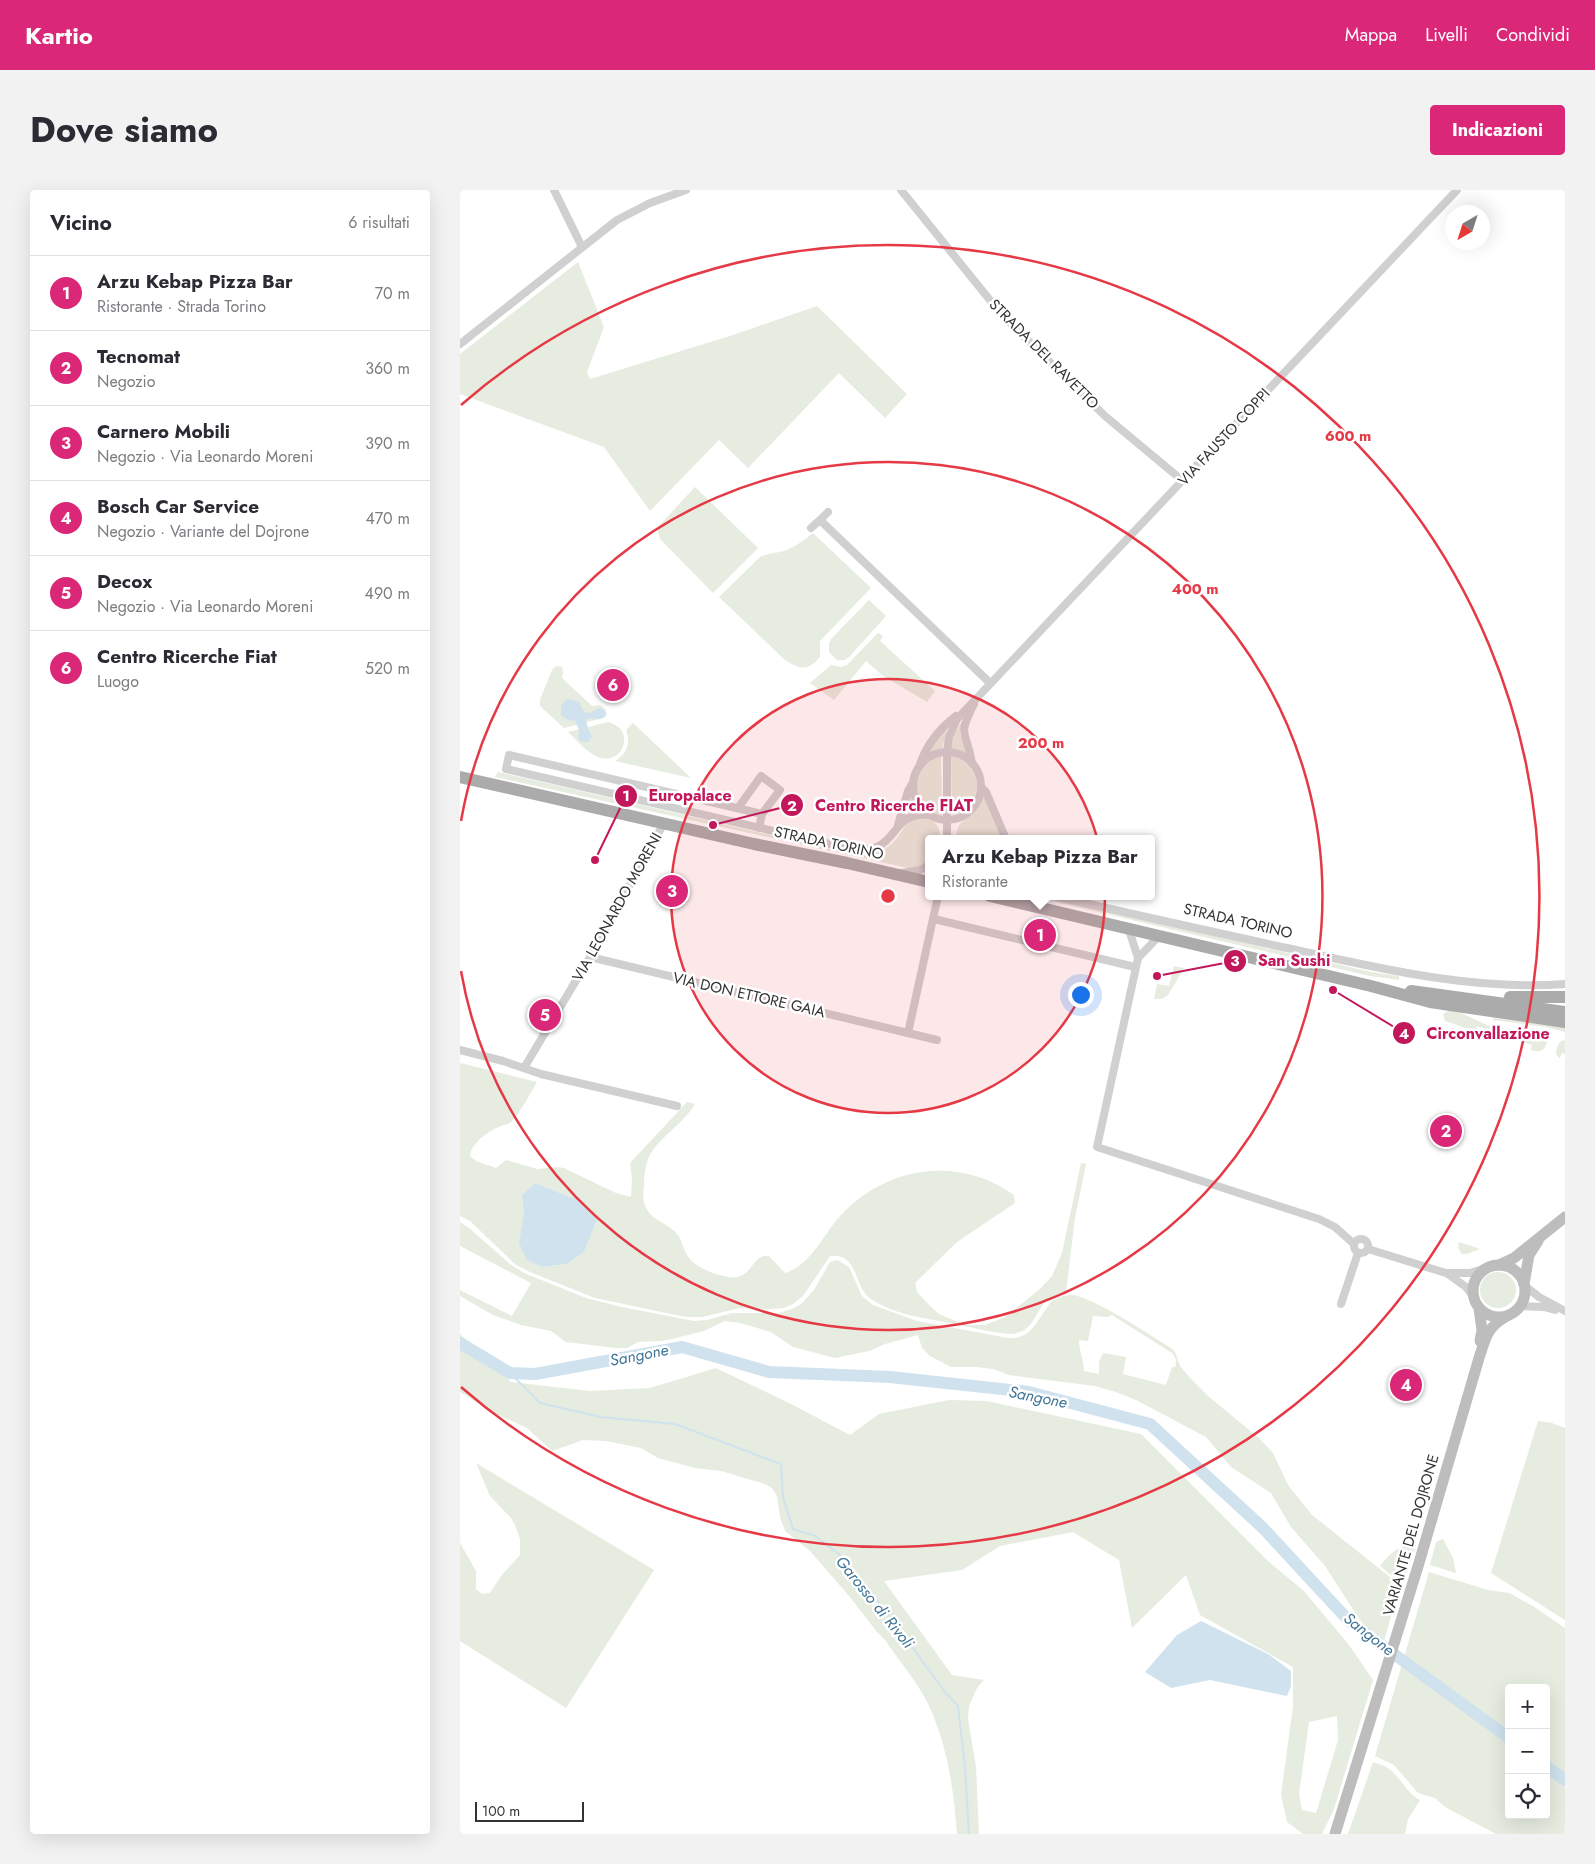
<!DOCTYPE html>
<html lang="it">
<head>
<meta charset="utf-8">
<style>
  body { margin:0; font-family:Jost,sans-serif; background:#f2f2f3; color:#2b2b33 }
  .controls { position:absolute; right:15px; bottom:15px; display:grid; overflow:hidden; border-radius:5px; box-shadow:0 5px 20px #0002 }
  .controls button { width:45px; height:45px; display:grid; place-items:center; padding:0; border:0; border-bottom:1px solid #e1e1e2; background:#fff; color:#2b2b33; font:25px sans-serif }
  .compass { position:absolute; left:985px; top:15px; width:45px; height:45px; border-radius:50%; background:#fff; box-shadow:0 5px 20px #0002; rotate:219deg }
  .scale { position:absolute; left:15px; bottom:12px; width:109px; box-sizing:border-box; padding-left:5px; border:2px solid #333; border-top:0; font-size:14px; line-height:18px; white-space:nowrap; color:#333; -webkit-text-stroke:4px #fff; paint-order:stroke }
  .you { position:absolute; left:620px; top:804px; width:18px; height:18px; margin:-12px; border:4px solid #fff; border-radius:50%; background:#1a73e8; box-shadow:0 0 0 8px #1a73e833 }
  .badge { display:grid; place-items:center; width:32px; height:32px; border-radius:50%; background:#db2777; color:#fff; font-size:16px; font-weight:700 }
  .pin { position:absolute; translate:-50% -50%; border:2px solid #fff; box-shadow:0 1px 5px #0006 }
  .popup { position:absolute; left:465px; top:645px; width:230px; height:65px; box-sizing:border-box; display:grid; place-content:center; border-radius:5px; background:#fff; filter:drop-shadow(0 1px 4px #0005); font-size:16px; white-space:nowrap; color:#7c7c81 }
  .popup b { font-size:19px; color:#2b2b33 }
  .popup::after { content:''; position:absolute; left:50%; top:100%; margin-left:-10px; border:10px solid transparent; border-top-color:#fff }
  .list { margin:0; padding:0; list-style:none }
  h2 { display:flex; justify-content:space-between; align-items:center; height:65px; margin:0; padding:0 20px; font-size:21px }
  h2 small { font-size:16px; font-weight:400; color:#7c7c81 }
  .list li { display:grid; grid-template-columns:32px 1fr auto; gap:15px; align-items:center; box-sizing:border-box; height:75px; padding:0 20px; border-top:1px solid #e1e1e2 }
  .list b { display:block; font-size:19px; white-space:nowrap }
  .list p { margin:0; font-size:16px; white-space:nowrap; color:#7c7c81 }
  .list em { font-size:16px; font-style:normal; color:#7c7c81 }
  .icon { flex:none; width:28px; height:28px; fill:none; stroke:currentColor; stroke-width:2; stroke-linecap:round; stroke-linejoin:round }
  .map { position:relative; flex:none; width:1105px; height:1644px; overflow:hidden; border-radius:5px }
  header { display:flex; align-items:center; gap:30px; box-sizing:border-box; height:70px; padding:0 25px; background:#db2777; color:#fff }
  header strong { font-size:24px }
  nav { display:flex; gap:28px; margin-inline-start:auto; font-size:18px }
  .intro { display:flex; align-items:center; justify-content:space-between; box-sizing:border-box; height:120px; padding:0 30px }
  h1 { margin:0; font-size:35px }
  .button { padding:12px 22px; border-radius:5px; background:#db2777; color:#fff; font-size:18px; font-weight:700 }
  main { display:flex; gap:30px; padding:0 30px }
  aside { flex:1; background:#fff; border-radius:5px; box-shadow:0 5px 20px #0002 }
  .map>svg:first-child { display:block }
  .green { fill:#e6ecdf; fill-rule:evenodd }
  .water { fill:#cfe2ee }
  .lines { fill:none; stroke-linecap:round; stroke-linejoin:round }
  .stream { stroke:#cfe2ee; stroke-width:2 }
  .river { stroke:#cfe2ee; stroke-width:12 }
  .street { stroke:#d0d0d0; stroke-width:8 }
  .secondary { stroke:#bdbdbd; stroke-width:11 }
  .primary { stroke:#ababab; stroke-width:12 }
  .ring { fill:none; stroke:#e63946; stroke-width:2.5 }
  .labels { text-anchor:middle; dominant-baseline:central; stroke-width:5; stroke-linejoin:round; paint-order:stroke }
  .street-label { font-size:15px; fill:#333; stroke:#fff }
  .water-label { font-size:16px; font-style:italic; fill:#3f7597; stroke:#fff }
  .centre { fill:#e63946; stroke:#fff; stroke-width:2.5 }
  .ring-label { font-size:15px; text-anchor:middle; font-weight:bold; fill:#e63946; stroke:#fff; stroke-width:5; stroke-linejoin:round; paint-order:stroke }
  .leader { fill:none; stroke:#c2185b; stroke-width:2 }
  .callout-dot { fill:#c2185b; stroke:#fff; stroke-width:2 }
  .mark-label { font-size:15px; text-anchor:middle; font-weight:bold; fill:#fff }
  .callout-label { font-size:16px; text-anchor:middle; font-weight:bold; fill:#c2185b; stroke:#fff; stroke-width:5; stroke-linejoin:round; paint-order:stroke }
</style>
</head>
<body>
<header>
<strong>Kartio</strong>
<nav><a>Mappa</a><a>Livelli</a><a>Condividi</a></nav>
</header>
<div class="intro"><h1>Dove siamo</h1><a class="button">Indicazioni</a></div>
<main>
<aside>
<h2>Vicino<small>6 risultati</small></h2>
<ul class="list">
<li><span class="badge">1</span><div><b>Arzu Kebap Pizza Bar</b><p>Ristorante · Strada Torino</p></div><em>70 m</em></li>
<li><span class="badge">2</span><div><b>Tecnomat</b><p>Negozio</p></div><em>360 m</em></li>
<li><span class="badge">3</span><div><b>Carnero Mobili</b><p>Negozio · Via Leonardo Moreni</p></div><em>390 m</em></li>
<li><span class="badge">4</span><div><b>Bosch Car Service</b><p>Negozio · Variante del Dojrone</p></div><em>470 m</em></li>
<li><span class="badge">5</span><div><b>Decox</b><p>Negozio · Via Leonardo Moreni</p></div><em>490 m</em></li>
<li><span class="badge">6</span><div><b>Centro Ricerche Fiat</b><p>Luogo</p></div><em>520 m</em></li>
</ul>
</aside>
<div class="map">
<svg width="1105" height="1644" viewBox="0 0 1105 1644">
  <rect width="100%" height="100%" fill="#fff"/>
  <g class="green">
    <path d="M118,72L144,137L127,182L130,189L273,145L357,116L447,204L425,228L379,183L288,278L259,250L190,321L144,257L0,204V164Z"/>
    <path d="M235,297L298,358L253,403L200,349L197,338Z"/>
    <path d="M353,343L411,398L360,451V467C348,481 341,480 325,470L259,407L300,367C308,363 316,363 324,361C335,357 344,350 353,343Z"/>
    <path d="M409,410L426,426L389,467L384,470H377L369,462V454L371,449Z"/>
    <path d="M418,443L423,446L420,451L475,501L467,512L422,485L406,471L374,510L350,493L371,475L381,477L387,475Z"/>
    <path d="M96,476L102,477L103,483L102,488L132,516L140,515L145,519L147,524L144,528L104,538L80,516V510L92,480Z"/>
    <path d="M502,531L500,545L507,565L502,562L491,559L494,545Z"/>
    <path d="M148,532C177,539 163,577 138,567C126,562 117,550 108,542Z"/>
    <path d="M173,533L231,588L155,571C167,564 171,553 166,540Z"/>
    <path d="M488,535L482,559L468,564L469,558Z"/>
    <path d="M481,566L482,626C449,618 448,575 481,566Z"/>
    <path d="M491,566C524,573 526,618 492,625Z"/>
    <path d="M38,582L393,664C409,666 427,662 437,648C442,641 445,635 452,629C469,628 480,629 480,649H469V671L460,676L448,678L35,587Z"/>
    <path d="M523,604L543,649H496C497,630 506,631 516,619C520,614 521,609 523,604Z"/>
    <path d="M451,605L459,620L450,622L444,625Z"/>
    <path d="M570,706H582L911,782L939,786V790L910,786Z"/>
    <path d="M714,776L724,778L708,805L702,809H694L697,794L709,796Z"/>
    <path d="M990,820L1001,823L1029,836L1083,844L1087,849C1087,859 1081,864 1071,860L1072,855L1017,836L1015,841L985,831L983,824Z"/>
    <path d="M1033,828L1105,837V842L1086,837L1033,830Z"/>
    <path d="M1105,850V864L1102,863L1100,868H1099L1096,863C1097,857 1098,851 1105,850Z"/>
    <path d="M0,873L77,892C72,901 58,926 51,932C47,935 41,935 36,938C26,943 11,954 10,966L16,971L36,978L46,970L77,979L98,977L104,978L156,1003L171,1007L172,988L170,973L227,912L235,914C223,935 198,947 188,969C185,977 184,987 184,995C183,1004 182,1013 188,1021C194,1031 209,1034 217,1044C222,1050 223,1058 227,1065C235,1078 255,1085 269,1087C293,1091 291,1063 309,1066L325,1083C351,1075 363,1045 380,1026C426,976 498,965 554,1005L555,1013L497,1052L455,1093L457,1102L470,1116L479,1124L498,1132L508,1135H525L545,1127L580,1099L592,1086L602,1063L621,973L626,974L615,1028L606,1102C571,1107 583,1140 552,1144C533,1143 514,1138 495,1134C467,1128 436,1126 411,1109C393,1098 400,1063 370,1066L343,1106L333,1114L324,1118L299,1120L280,1118L242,1127H225L135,1108L70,1082L56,1075L10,1031L0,1026ZM75,993L115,1009L137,1030L124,1062L107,1074L84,1077L64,1024L62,1005Z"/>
    <path d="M0,1032L9,1038L50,1074L64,1083L126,1108L162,1117L234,1131L247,1130L272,1123H319L334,1118L341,1114L354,1100L370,1072L377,1070L389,1077L402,1106L413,1115L457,1131L548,1148C573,1150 578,1127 592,1111C598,1108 604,1105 611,1105C630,1105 692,1146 711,1158L715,1162L720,1176L730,1188L748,1206L800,1249L813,1263L828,1295L852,1325L940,1395L924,1451L907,1441L865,1376L831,1337L811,1303L771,1277L746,1247L676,1210L656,1202L635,1196L549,1185L533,1179L516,1177H491L470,1166L462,1158L458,1145L425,1154L409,1161L375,1168L333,1157L311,1142L280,1133L265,1131L244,1141L212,1149L201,1151L178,1152L167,1158H156L106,1152L91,1141L61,1135L33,1125L0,1106V1100L52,1126L71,1093L0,1056ZM652,1125L712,1163C716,1168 717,1171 715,1177H712L706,1195L663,1184L666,1167L643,1163L639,1172V1184L624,1181C624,1170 619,1161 619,1150L628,1151L633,1126L648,1127Z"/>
    <path d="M999,1052L1020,1059L1007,1064H1002L998,1058Z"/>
    <circle cx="1038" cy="1100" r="18"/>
    <path d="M0,1144L51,1192L130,1201L190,1198L256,1178L333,1215L390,1245L419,1224L489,1210L527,1211L681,1244L808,1371L844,1401L889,1455L913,1490L874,1619L862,1644H843L827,1632L821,1605L833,1516V1477L740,1425L726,1385L672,1438L659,1370L613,1342L540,1356L502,1380L424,1391L492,1485L524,1490L517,1498L509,1516L508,1529L516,1577L519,1644H497C494,1601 487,1553 468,1514C457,1491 439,1471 425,1450L417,1442L389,1406L350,1361L325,1341L320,1327L317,1306L312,1298L305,1294L261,1281L235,1278L198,1268L181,1258L146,1251L123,1250L92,1261L67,1238L32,1222L0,1202ZM877,1526L878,1550L856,1623L842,1620L839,1604L849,1532Z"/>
    <path d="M1078,1231L1092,1233L1105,1238V1430L1031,1383Z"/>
    <path d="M16,1273L194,1380L106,1518L0,1451V1353L16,1381V1399L22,1404L30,1403L41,1386L60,1365V1349L55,1335L51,1328L30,1306Z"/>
    <path d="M983,1349L993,1368L996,1383L970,1375L976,1352Z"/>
    <path d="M956,1355L944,1390L931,1385L920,1376C932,1361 938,1356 956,1355Z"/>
    <path d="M969,1382L1028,1400L1049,1403L1073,1416L1105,1438V1644H1036L985,1617L975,1608L958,1603L934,1575L915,1566ZM1049,1498H1086V1625H1049Z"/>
    <path d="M913,1572C917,1574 924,1575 928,1578C941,1587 946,1603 960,1610L948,1629L945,1644H888Z"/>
  </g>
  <g class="water">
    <path d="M110,509L119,512L124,522L130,523L139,518L145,521V526L140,529L130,528L126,530L128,539L132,546L128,552H122L118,548L119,540L115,531L108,530L101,525V516L106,510Z"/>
    <path d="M75,993L115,1009L137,1030L124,1062L107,1074L83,1077L67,1070L59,1053L64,1024L62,1005Z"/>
    <path d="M741,1431L808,1464L831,1481V1496L827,1506L750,1490L711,1498L685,1482L717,1445Z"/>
  </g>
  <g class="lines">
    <path class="stream" d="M50,1183L80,1213L141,1227L215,1234L321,1274L323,1307L333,1339L355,1346L379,1364L425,1420L485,1502L498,1516L505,1577L509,1644"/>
    <g class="river">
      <path d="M0,1153L50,1183L75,1184L222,1157L309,1182L430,1187L569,1202L690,1234L803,1338L890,1432L1049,1548"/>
      <path d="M1086,1576L1105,1590"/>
    </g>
    <g class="street">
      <path d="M94,0L122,57"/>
      <path d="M441,0L542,125L645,226L723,291"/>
      <path d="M0,154L157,30L190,13L226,0"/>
      <path d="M360,330L368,322"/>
      <path d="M351,338L360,330L530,493"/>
      <circle cx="487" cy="596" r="34"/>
      <path d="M512,573C507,540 496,549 514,514"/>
      <path d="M460,574C467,554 479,539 496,526"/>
      <path d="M521,597L526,602L546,649"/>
      <path d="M278,618L301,586L320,600L302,624"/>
      <path d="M438,635L448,601L452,594"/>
      <path d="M299,638L302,624L49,565L46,579L85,588L387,658C442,669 426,620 469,625"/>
      <path d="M487,649V562L489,547L497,529L997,0"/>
      <path d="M442,683L460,680L469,675"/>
      <path d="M594,706C671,724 749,741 827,758C917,778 1013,801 1105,794"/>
      <path d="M474,729L675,777"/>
      <path d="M669,740L678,768"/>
      <path d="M698,747L678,768L637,957L859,1029L875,1037L894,1054"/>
      <path d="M130,767L448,843L478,706"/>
      <path d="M448,843L477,850"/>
      <path d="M0,860L43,871L81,884L217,916"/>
      <path d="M64,878L130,767L204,633"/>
      <circle cx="901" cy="1056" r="7"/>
      <path d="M908,1059L986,1083H1010L1026,1078"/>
      <path d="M988,1084L1006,1097L1013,1106"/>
      <path d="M1065,1096L1079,1107L1105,1121"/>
      <path d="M881,1114L898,1063"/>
      <path d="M1060,1116L1084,1117L1095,1120"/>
    </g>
    <g class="secondary">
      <path d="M1039,1075L1054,1068L1105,1027"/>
      <circle cx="1039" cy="1101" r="26"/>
      <path d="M1064,1094L1069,1065L1078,1051"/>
      <path d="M1019,1118L1022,1140L1020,1151"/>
      <path d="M875,1644L959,1373L1019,1168C1026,1147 1027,1137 1047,1126"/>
    </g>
    <g class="primary">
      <path d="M0,587L294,654L387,673L469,692"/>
      <path d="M530,706L911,796L970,812L1105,832"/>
      <path d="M951,801L1105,822"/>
      <path d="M1050,807H1105"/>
    </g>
  </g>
  <circle cx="428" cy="706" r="217" fill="#e63946" fill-opacity=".12"/>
  <g class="ring">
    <circle cx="428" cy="706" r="217"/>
    <path d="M1 631A434 434 0 1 1 1 781"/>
    <path d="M1 215A651 651 0 1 1 1 1197"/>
  </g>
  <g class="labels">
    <g class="street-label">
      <text transform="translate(584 164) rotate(45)">STRADA DEL RAVETTO</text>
      <text transform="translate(764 247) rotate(-47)">VIA FAUSTO COPPI</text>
      <text transform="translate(369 653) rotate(12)">STRADA TORINO</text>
      <text transform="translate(157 717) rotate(-61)">VIA LEONARDO MORENI</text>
      <text transform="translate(778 731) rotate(13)">STRADA TORINO</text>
      <text transform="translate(289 805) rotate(13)">VIA DON ETTORE GAIA</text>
      <text transform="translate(951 1345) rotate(-74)">VARIANTE DEL DOJRONE</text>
    </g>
    <g class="water-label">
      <text transform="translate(179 1165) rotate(-11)">Sangone</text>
      <text transform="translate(578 1207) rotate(11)">Sangone</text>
      <text transform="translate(415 1412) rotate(51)">Garosso di Rivoli</text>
      <text transform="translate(909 1444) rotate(38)">Sangone</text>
    </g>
  </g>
  <circle cx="428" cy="706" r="8" class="centre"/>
  <g class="ring-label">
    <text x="888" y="251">600 m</text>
    <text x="735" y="404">400 m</text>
    <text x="581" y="558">200 m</text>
  </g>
  <path class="leader" d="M135 670L166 606M253 635L332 615M697 786L775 771M873 800L944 843"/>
  <g class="callout-dot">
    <circle cx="135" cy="670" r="5"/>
    <circle cx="253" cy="635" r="5"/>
    <circle cx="697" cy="786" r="5"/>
    <circle cx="873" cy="800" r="5"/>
    <circle cx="166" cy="606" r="12"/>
    <circle cx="332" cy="615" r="12"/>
    <circle cx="775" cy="771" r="12"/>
    <circle cx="944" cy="843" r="12"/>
  </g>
  <g class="mark-label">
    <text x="166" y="611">1</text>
    <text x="332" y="621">2</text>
    <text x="775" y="776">3</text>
    <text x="944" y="849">4</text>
  </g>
  <g class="callout-label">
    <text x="230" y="611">Europalace</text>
    <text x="434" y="621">Centro Ricerche FIAT</text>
    <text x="834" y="776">San Sushi</text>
    <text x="1028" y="849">Circonvallazione</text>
  </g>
</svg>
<div class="controls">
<button>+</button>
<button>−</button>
<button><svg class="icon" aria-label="locate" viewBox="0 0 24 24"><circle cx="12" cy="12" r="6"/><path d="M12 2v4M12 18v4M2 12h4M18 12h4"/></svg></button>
</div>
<svg class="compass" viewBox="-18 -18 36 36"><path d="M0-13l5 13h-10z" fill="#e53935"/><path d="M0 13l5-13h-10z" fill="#7c7c81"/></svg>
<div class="scale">100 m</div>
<div class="you"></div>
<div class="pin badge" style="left:580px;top:745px">1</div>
<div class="popup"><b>Arzu Kebap Pizza Bar</b>Ristorante</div>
<div class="pin badge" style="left:986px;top:941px">2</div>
<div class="pin badge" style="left:212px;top:701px">3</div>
<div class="pin badge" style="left:946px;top:1195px">4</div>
<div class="pin badge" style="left:85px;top:825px">5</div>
<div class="pin badge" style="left:153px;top:495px">6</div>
</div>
</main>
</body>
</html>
